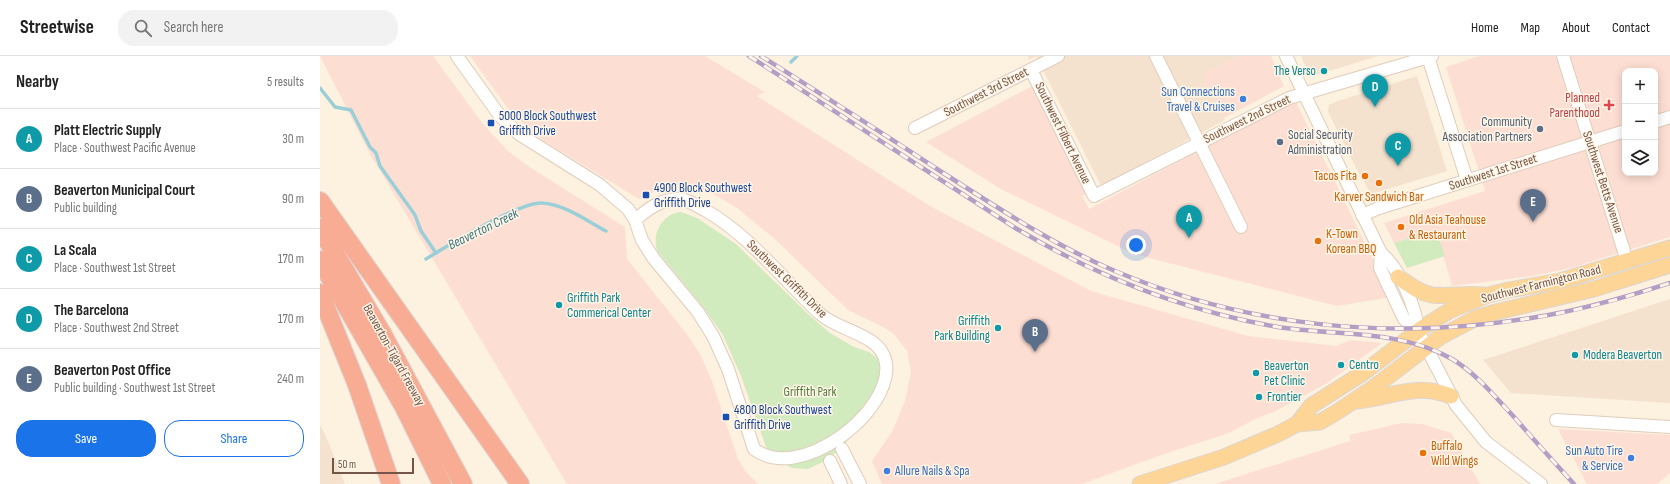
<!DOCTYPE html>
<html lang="en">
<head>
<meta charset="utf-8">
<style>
  body { margin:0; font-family:"Sofia Sans Condensed",sans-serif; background:#f2f2f2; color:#222 }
  .controls { position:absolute; right:12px; top:12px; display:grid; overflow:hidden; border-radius:8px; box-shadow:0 2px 10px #0003 }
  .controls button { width:36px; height:36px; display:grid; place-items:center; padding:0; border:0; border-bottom:1px solid #e0e0e0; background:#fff; color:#222; font:20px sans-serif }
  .scale { position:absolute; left:12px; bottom:10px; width:82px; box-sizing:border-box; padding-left:4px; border:2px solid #735647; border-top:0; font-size:11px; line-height:14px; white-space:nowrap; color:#735647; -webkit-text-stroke:3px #fff5e6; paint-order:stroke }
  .you { position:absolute; left:816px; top:189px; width:14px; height:14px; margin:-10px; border:3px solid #fff; border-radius:50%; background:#1a73e8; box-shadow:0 0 0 6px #1a73e833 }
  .badge { display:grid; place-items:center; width:26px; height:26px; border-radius:50%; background:#1a73e8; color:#fff; font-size:13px; font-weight:700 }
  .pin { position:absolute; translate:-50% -33px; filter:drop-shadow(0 1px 2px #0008) }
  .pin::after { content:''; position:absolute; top:21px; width:14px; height:12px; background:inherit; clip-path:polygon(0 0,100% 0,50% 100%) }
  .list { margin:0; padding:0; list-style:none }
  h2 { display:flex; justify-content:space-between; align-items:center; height:52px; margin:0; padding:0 16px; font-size:17px }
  h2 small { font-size:13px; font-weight:400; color:#767676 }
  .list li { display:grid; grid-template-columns:26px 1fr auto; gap:12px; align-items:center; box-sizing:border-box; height:60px; padding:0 16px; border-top:1px solid #e0e0e0 }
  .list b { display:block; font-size:15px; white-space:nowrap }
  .list p { margin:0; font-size:13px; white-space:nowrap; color:#767676 }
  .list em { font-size:13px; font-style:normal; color:#767676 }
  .actions { display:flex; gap:8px; padding:12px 16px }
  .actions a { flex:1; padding:9px 0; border:1px solid #1a73e8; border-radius:16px; text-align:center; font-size:14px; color:#1a73e8 }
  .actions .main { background:#1a73e8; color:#fff }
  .icon { flex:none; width:22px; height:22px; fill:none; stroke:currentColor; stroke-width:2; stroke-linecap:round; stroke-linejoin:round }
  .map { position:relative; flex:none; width:1350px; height:428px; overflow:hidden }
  header { display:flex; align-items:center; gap:24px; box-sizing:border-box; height:56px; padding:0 20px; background:#fff; border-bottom:1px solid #e0e0e0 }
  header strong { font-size:19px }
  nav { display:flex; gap:22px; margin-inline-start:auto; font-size:14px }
  .search { width:280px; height:36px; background:#f2f2f2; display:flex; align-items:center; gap:10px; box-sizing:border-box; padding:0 14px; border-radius:16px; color:#767676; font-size:15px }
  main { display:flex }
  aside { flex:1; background:#fff }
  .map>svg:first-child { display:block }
  .residential { fill:#f4e2ce }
  .commercial { fill:#fdded3; fill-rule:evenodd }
  .green { fill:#d1eabe }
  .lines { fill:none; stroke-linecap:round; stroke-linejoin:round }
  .stream { stroke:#9acfd8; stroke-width:3.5 }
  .minor-casing { stroke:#e0ccbb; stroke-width:14 }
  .major-casing { stroke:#ddd6d3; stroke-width:17 }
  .highway-casing { stroke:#ddd6d3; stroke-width:20 }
  .minor { stroke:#fff; stroke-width:12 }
  .major { stroke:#fdd596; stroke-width:15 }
  .highway { stroke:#f9ac94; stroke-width:18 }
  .rail-casing { stroke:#b39fc5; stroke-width:4.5 }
  .rail { stroke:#fff5e6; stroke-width:3; stroke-dasharray:9; stroke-linecap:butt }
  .culture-dot { fill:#0f9aa8; stroke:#fff5e6; stroke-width:1.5 }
  .shop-dot { fill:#3f7fe0; stroke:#fff5e6; stroke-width:1.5 }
  .health-dot { fill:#e0444e; stroke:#fff5e6; stroke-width:1.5 }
  .transit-dot { fill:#1a4fb4; stroke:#fff5e6; stroke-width:1.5 }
  .service-dot { fill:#5c6f8a; stroke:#fff5e6; stroke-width:1.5 }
  .food-dot { fill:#e8710a; stroke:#fff5e6; stroke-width:1.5 }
  .labels { text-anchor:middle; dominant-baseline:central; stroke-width:3; stroke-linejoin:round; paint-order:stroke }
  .culture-label { font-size:13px; fill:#0d838f; stroke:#fff5e6; text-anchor:start }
  .street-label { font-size:13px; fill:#735647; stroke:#fff5e6 }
  .shop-label { font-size:13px; fill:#366cbe; stroke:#fff5e6; text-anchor:end }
  .health-label { font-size:13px; fill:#be3a42; stroke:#fff5e6; text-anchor:end }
  .transit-label { font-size:13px; fill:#164399; stroke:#fff5e6; text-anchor:start }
  .service-label { font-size:13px; fill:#4e5e75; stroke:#fff5e6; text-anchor:end }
  .food-label { font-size:13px; fill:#c56008; stroke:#fff5e6; text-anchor:start }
  .park-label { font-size:13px; fill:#51793f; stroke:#fff5e6 }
  .water-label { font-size:14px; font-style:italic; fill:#3d7780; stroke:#fff5e6 }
</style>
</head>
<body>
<header>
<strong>Streetwise</strong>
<div class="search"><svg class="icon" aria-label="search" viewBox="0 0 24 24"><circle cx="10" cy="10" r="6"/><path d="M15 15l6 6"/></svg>Search here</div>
<nav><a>Home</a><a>Map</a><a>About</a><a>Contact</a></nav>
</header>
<main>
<aside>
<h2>Nearby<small>5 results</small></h2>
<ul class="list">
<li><span class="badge" style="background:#0f9aa8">A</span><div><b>Platt Electric Supply</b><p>Place · Southwest Pacific Avenue</p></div><em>30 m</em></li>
<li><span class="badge" style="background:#5c6f8a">B</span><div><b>Beaverton Municipal Court</b><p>Public building</p></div><em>90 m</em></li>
<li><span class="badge" style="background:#0f9aa8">C</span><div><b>La Scala</b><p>Place · Southwest 1st Street</p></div><em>170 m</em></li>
<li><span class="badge" style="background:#0f9aa8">D</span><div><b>The Barcelona</b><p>Place · Southwest 2nd Street</p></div><em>170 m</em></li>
<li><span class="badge" style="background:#5c6f8a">E</span><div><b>Beaverton Post Office</b><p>Public building · Southwest 1st Street</p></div><em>240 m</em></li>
</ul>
<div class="actions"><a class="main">Save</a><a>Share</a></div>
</aside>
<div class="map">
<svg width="1350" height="428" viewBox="0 0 1350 428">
  <rect width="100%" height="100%" fill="#fdf1df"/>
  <g class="residential">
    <path d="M708,0H919L883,19L905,64L781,130L716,0L709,4Z"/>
    <path d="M981,0H1058L993,20L988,16Z"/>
    <path d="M1097,20L1127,115L1051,138L1036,112L1008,56L1009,49L1015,46Z"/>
    <path d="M1350,243V347L1191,337L1163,304Z"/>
    <path d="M0,369L5,378L25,428H0Z"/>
  </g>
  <g class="commercial">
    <path d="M0,0H113L163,68L189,96L211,112L305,171L307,203L366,277L380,298L392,325L418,403L425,415L438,428H247L50,98Z"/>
    <path d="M150,0H385L445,36L437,40L610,150L771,235L928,280L1016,290L1031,284L1062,287L1007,327L954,356L935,363L909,377L841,399L762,428H562L552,405L572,376L585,345L591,316L587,295L574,278L565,272L528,254L456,184L417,152L390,136L371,129H350L339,132L323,143H319L224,85L208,72L187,51Z"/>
    <path d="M919,0H951L964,30L904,62L883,19Z"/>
    <path d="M1159,0H1350V181L1251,212L1212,220L1132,230L1116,174L1074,187L1064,167L1165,135L1126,11ZM1305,15H1335V117H1305Z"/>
    <path d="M714,29L768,137L762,140L769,153L975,44L1071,241L1017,250L814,198L681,133L606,86Z"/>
    <path d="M1082,367L1102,368L1131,377L1160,428H895L1030,385V379L1034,378Z"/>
    <path d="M1238,373L1350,379V417L1337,428H1267Z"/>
  </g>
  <g class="green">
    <path d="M361,156L377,162L416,188L490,260L510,277L534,291L549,296L558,303L562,318L538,373L519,394L507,404L488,413L472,412L458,405L447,394L445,388L421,320L403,279L383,251L338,196C330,179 343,157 361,156Z"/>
    <path d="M1116,174L1125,200L1087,212L1074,187Z"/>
  </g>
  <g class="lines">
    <g class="stream">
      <path d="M471,6L477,0"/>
      <path d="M0,32L15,51L31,54L50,91L56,97L60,110L95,159L101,175L116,197"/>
      <path d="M106,203C127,190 201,145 222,147C244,148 267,165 286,175"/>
    </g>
    <g class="minor-casing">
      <g id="minor">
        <path d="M137,0L180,60L199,78L280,129L308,153L315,164L322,184L334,203L378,256L393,280L408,313L434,393C479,428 573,356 566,307C561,277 519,276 499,257C461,221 430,180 385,154C377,150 369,144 360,143C342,142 328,153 315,164"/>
        <path d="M836,0L921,171"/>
        <path d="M966,0L1061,197C1080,213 1096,251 1098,275"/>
        <path d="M1243,0L1307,205"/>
        <path d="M1108,1L1147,124"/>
        <path d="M711,14L774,140L969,42L1112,0"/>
        <path d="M1335,66L1350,61"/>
        <path d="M595,72L738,0"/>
        <path d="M1042,159L1059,152L1305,75"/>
        <path d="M1061,197L1060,212L1084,263L1098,275L1136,349L1166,386L1221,428"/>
        <path d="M1236,364L1350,371"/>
        <path d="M522,393L540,428"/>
        <path d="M510,405L521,428"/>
      </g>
    </g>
    <g class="major-casing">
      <g id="major">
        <path d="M1078,221C1089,228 1099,237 1112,239C1129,241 1146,237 1163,239"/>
        <path d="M1036,345C1072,342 1093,326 1131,340"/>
        <path d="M977,368L1000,366L1017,356L1053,332L1120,281L1156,262L1176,256L1274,233L1350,209"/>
        <path d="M820,428L904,401L958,378L977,368L991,350L1043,317L1102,272L1129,255L1168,239L1189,234L1240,225L1350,192"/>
      </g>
    </g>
    <g class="highway-casing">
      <g id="highway">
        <path d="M0,145L200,428"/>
        <path d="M0,172L62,277L143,428"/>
        <path d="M0,204L84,351L122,428"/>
        <path d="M0,237L37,329L71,428"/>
      </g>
    </g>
    <use href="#minor" class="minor"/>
    <use href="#major" class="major"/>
    <use href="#highway" class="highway"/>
    <g class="rail-casing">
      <g id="rail">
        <path d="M429,0L697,173C778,221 865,255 958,271C1016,280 1079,273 1132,303C1157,318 1175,341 1195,362C1214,384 1234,406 1254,428"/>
        <path d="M441,0C501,38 561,76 620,115C677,151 733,189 795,215C927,271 1071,285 1211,262C1259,255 1304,242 1350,227"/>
      </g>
    </g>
    <use href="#rail" class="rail"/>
  </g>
  <g class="culture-dot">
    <circle cx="1004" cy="15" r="4"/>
    <circle cx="239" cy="249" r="4"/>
    <circle cx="678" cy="272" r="4"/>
    <circle cx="1255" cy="299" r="4"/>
    <circle cx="1021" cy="309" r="4"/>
    <circle cx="936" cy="317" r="4"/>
    <circle cx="939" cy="341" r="4"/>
  </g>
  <g class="shop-dot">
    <circle cx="923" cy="43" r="4"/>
    <circle cx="1311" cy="402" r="4"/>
    <circle cx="567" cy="415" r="4"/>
  </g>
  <path class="health-dot" d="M1287 43h4v4h4v4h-4v4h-4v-4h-4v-4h4z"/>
  <g class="transit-dot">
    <rect x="167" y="63" width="8" height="8" rx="2"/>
    <rect x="322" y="135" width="8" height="8" rx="2"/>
    <rect x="402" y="357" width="8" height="8" rx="2"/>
  </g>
  <g class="service-dot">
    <circle cx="1220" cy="73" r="4"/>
    <circle cx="960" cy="86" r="4"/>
  </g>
  <g class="food-dot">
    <circle cx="1045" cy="120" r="4"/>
    <circle cx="1059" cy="127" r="4"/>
    <circle cx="1081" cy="171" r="4"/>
    <circle cx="998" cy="185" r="4"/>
    <circle cx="1103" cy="397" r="4"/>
  </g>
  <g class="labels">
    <g class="culture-label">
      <text x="996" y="15" text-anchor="end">The Verso</text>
      <text x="247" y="242">Griffith Park<tspan x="247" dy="15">Commerical Center</tspan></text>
      <text x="670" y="265" text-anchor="end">Griffith<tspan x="670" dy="15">Park Building</tspan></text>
      <text x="1263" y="299">Modera Beaverton</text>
      <text x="1029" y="309">Centro</text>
      <text x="944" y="310">Beaverton<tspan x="944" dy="15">Pet Clinic</tspan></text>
      <text x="947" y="341">Frontier</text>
    </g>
    <g class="street-label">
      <text transform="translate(666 36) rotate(-27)">Southwest 3rd Street</text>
      <text transform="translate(927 63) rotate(-26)">Southwest 2nd Street</text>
      <text transform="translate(743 77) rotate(64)">Southwest Filbert Avenue</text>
      <text transform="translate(1173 116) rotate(-18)">Southwest 1st Street</text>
      <text transform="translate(1283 126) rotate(72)">Southwest Betts Avenue</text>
      <text transform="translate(467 223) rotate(44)">Southwest Griffith Drive</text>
      <text transform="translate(1221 228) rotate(-14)">Southwest Farmington Road</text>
      <text transform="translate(74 299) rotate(61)">Beaverton-Tigard Freeway</text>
    </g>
    <g class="shop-label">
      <text x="915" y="36">Sun Connections<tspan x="915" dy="15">Travel &amp; Cruises</tspan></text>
      <text x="1303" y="395">Sun Auto Tire<tspan x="1303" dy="15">&amp; Service</tspan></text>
      <text x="575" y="415" text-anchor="start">Allure Nails &amp; Spa</text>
    </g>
    <g class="health-label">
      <text x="1280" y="42">Planned<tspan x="1280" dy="15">Parenthood</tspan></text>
    </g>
    <g class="transit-label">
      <text x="179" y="60">5000 Block Southwest<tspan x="179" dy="15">Griffith Drive</tspan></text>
      <text x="334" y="132">4900 Block Southwest<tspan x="334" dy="15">Griffith Drive</tspan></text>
      <text x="414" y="354">4800 Block Southwest<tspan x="414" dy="15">Griffith Drive</tspan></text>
    </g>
    <g class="service-label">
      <text x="1212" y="66">Community<tspan x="1212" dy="15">Association Partners</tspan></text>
      <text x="968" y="79" text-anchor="start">Social Security<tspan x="968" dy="15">Administration</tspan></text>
    </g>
    <g class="food-label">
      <text x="1037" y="120" text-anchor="end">Tacos Fita</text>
      <text x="1059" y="141" text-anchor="middle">Karver Sandwich Bar</text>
      <text x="1089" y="164">Old Asia Teahouse<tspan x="1089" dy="15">&amp; Restaurant</tspan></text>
      <text x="1006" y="178">K-Town<tspan x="1006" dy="15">Korean BBQ</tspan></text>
      <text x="1111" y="390">Buffalo<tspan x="1111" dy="15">Wild Wings</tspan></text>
    </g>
    <g class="park-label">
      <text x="490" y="336">Griffith Park</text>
    </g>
    <g class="water-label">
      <text transform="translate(163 173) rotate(-26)">Beaverton Creek</text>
    </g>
  </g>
</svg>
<div class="controls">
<button>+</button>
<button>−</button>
<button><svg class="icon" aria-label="layers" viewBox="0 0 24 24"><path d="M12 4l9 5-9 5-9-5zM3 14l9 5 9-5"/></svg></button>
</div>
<div class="scale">50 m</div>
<div class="you"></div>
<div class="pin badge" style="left:869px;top:182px;background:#0f9aa8">A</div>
<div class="pin badge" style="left:715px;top:296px;background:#5c6f8a">B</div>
<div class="pin badge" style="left:1078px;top:110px;background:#0f9aa8">C</div>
<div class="pin badge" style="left:1055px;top:51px;background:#0f9aa8">D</div>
<div class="pin badge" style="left:1213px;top:166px;background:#5c6f8a">E</div>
</div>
</main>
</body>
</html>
